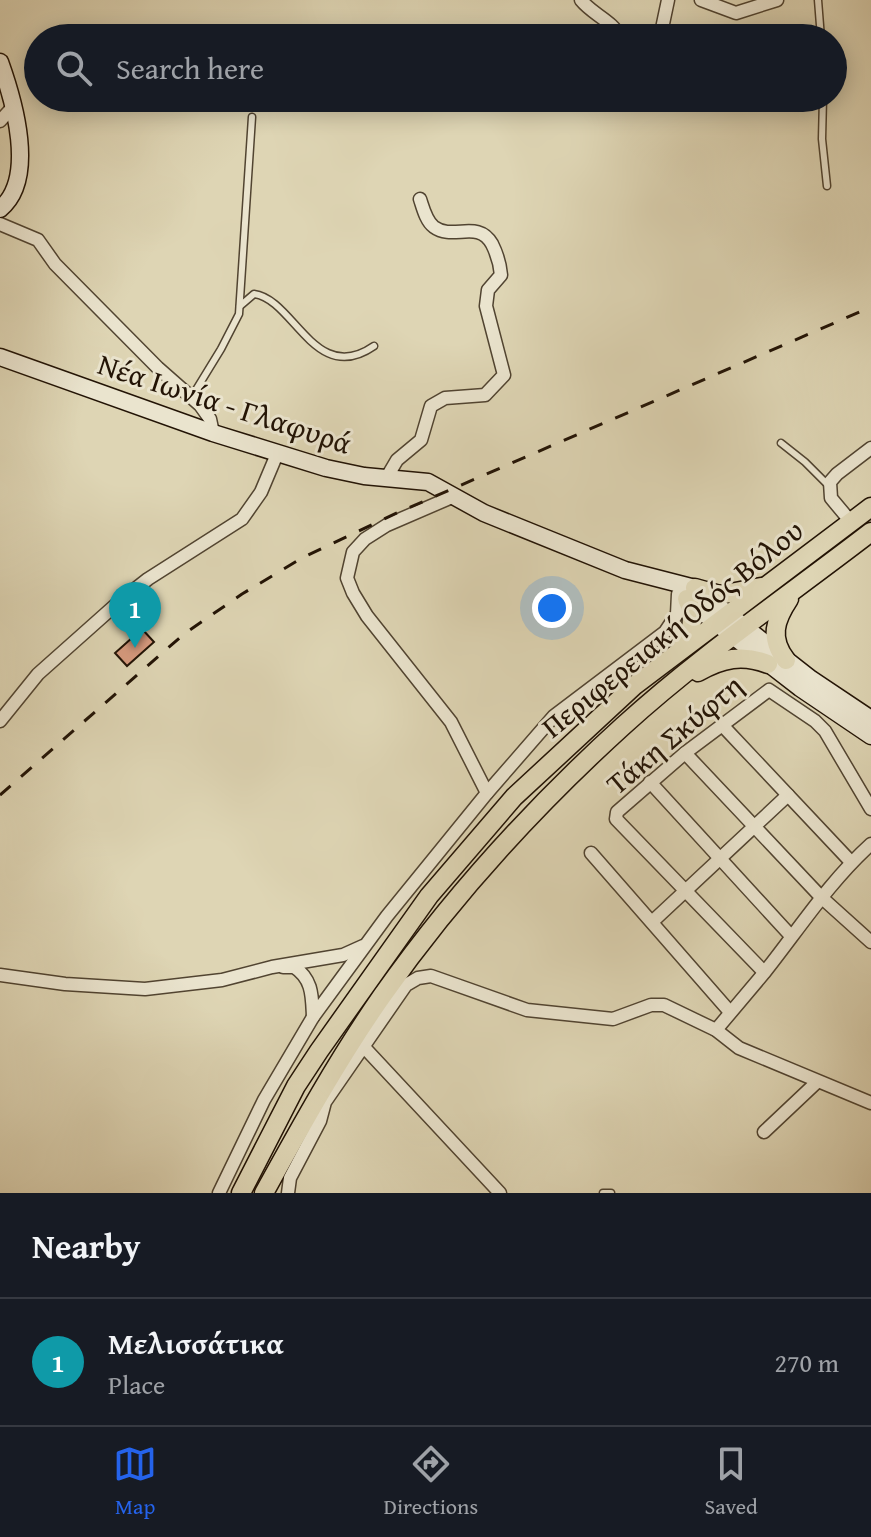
<!DOCTYPE html>
<html lang="en">
<head>
<meta charset="utf-8">
<style>
  body { margin:0; font-family:"Gentium Book Plus",serif; background:#242831; color:#f1f3f6 }
  .you { position:absolute; left:552px; top:608px; width:28px; height:28px; margin:-20px; border:6px solid #fff; border-radius:50%; background:#1a73e8; box-shadow:0 0 0 12px #1a73e833 }
  .badge { display:grid; place-items:center; width:52px; height:52px; border-radius:50%; background:#2563eb; color:#fff; font-size:26px; font-weight:700 }
  .pin { position:absolute; translate:-50% -66px; filter:drop-shadow(0 2px 4px #0008) }
  .pin::after { content:''; position:absolute; top:42px; width:28px; height:24px; background:inherit; clip-path:polygon(0 0,100% 0,50% 100%) }
  .list { margin:0; padding:0; list-style:none }
  h2 { display:flex; justify-content:space-between; align-items:center; height:104px; margin:0; padding:0 32px; font-size:34px }
  h2 small { font-size:26px; font-weight:400; color:#9ea1a6 }
  .list li { display:grid; grid-template-columns:52px 1fr auto; gap:24px; align-items:center; box-sizing:border-box; height:128px; padding:0 32px; border-top:2px solid #363941 }
  .list b { display:block; font-size:30px; white-space:nowrap }
  .list p { margin:0; font-size:26px; white-space:nowrap; color:#9ea1a6 }
  .list em { font-size:26px; font-style:normal; color:#9ea1a6 }
  .icon { flex:none; width:44px; height:44px; fill:none; stroke:currentColor; stroke-width:2; stroke-linecap:round; stroke-linejoin:round }
  .map { position:relative; flex:none; width:871px; height:1193px; overflow:hidden }
  .search { position:absolute; background:#171b24; box-shadow:0 4px 20px #0003; left:24px; right:24px; top:24px; height:88px; display:flex; align-items:center; gap:20px; box-sizing:border-box; padding:0 28px; border-radius:44px; color:#9ea1a6; font-size:30px }
  .sheet { height:232px; background:#171b24 }
  nav { display:flex; justify-content:space-around; align-items:center; box-sizing:border-box; height:112px; border-top:2px solid #363941; background:#171b24; font-size:22px; color:#9ea1a6 }
  nav a { display:grid; justify-items:center; gap:4px }
  nav .on { color:#2563eb }
  .map>svg:first-child { display:block }
  .building { fill:#d89b7f; stroke:#221305; stroke-width:2 }
  .lines { fill:none; stroke-linecap:round; stroke-linejoin:round }
  .lane-casing { stroke:#514431; stroke-width:9 }
  .street-casing { stroke:#514431; stroke-width:15 }
  .secondary-casing { stroke:#221305; stroke-width:19 }
  .primary-casing { stroke:#221305; stroke-width:21 }
  .lane { stroke:#eae4ce; stroke-width:6 }
  .street { stroke:#eae4ce; stroke-width:12 }
  .secondary { stroke:#eae4ce; stroke-width:16 }
  .primary { stroke:#ded5b4; stroke-width:18 }
  .rail { stroke:#221305; stroke-width:3; stroke-dasharray:14 14; stroke-linecap:butt }
  .labels { text-anchor:middle; dominant-baseline:central; stroke-width:6; stroke-linejoin:round; paint-order:stroke }
  .street-label { font-size:30px; fill:#221305; stroke:#eae4ce }
</style>
</head>
<body>
<div class="map">
<svg width="871" height="1193" viewBox="0 0 871 1193">
  <rect width="100%" height="100%" fill="#ded5b4"/>
  <filter id="stains"><feTurbulence type="fractalNoise" baseFrequency=".0025" numOctaves="4"/><feColorMatrix values="0 0 0 0 .2 0 0 0 0 .09 0 0 0 0 .02 0 0 0 .5 -.17"/></filter>
  <radialGradient id="worn" r=".72"><stop offset=".6" stop-color="#630" stop-opacity="0"/><stop offset="1" stop-color="#630" stop-opacity=".3"/></radialGradient>
  <path class="building" d="M142,629L154,642L127,666L115,653Z"/>
  <g class="lines">
    <g class="lane-casing">
      <g id="lane">
        <path d="M818,0L821,38"/>
        <path d="M823,98L822,139L827,186"/>
        <path d="M240,306L254,294C294,299 315,387 374,346"/>
        <path d="M191,398L221,349L239,314L252,117"/>
        <path d="M781,443L805,462L829,486"/>
        <path d="M603,1193H611"/>
      </g>
    </g>
    <g class="street-casing">
      <g id="street">
        <path d="M581,0C593,15 612,20 621,38"/>
        <path d="M701,0L736,13L777,0"/>
        <path d="M660,38L668,0"/>
        <path d="M0,121L12,108"/>
        <path d="M0,224L38,240L55,264L158,368L200,405L210,419L213,433"/>
        <path d="M387,477L397,460L421,440L431,406L445,398L485,395L504,375L486,306L488,290L501,275C500,263 497,254 492,244C478,219 453,241 434,227C426,221 423,208 420,199"/>
        <path d="M452,497L387,525L365,539L353,552L347,578L353,593L367,616L451,722L487,793"/>
        <path d="M851,522L831,498L830,482L837,474L871,448"/>
        <path d="M0,721L38,674L120,601L148,579L242,519L261,492L277,454"/>
        <path d="M722,725L851,862"/>
        <path d="M685,753L821,897L871,942"/>
        <path d="M650,782L791,936"/>
        <path d="M591,853L730,1012"/>
        <path d="M652,922L788,795"/>
        <path d="M283,967H294C313,979 312,997 313,1017"/>
        <path d="M764,972L616,819L617,812L685,753L769,690L815,721L825,731L871,809"/>
        <path d="M0,975L65,984L145,989L222,980L272,967L343,955L363,946"/>
        <path d="M716,1030C732,1011 748,992 764,973C799,929 829,882 871,844"/>
        <path d="M363,1046L500,1193"/>
        <path d="M764,1132L817,1082"/>
        <path d="M219,1193L264,1100L313,1017L387,916L487,793L554,716L665,632L677,614L678,594"/>
        <path d="M288,1193L290,1178L320,1121L325,1102L406,985L418,978L431,976L527,1010L613,1019L651,1005H664L716,1030L739,1048L871,1103"/>
      </g>
    </g>
    <g class="secondary-casing">
      <g id="secondary">
        <path d="M0,62C14,101 37,179 0,209"/>
        <path d="M0,357L213,433L326,468L364,476L428,482L484,513L625,570L695,588L811,679L871,719"/>
        <path d="M684,598L800,688L871,736"/>
      </g>
    </g>
    <g class="primary-casing">
      <g id="primary">
        <path d="M695,588L720,595L761,587"/>
        <path d="M681,649C692,632 696,618 687,599"/>
        <path d="M786,660C769,638 775,620 789,599"/>
        <path d="M698,672C722,658 743,654 768,664"/>
        <path d="M241,1193L296,1086L319,1051L429,896L514,797L635,685L871,507"/>
        <path d="M264,1193C301,1126 338,1059 382,996C451,898 535,806 623,726C701,655 788,596 871,532"/>
      </g>
    </g>
    <use href="#lane" class="lane"/>
    <use href="#street" class="street"/>
    <use href="#secondary" class="secondary"/>
    <use href="#primary" class="primary"/>
    <path class="rail" d="M0,795L184,634L242,594L302,558L399,512L871,307"/>
  </g>
  <g class="labels">
    <g class="street-label">
      <text transform="translate(225 403) rotate(18)">Νέα Ιωνία - Γλαφυρά</text>
      <text transform="translate(672 628) rotate(-39)">Περιφερειακή Οδός Βόλου</text>
      <text transform="translate(674 734) rotate(-40)">Τάκη Σκύφτη</text>
    </g>
  </g>
  <rect width="100%" height="100%" filter="url(#stains)"/>
  <rect width="100%" height="100%" fill="url(#worn)"/>
</svg>
<div class="you"></div>
<div class="pin badge" style="left:135px;top:648px;background:#0f9aa8">1</div>
<div class="search"><svg class="icon" aria-label="search" viewBox="0 0 24 24"><circle cx="10" cy="10" r="6"/><path d="M15 15l6 6"/></svg>Search here</div>
</div>
<section class="sheet">
<h2>Nearby<small></small></h2>
<ul class="list">
<li><span class="badge" style="background:#0f9aa8">1</span><div><b>Μελισσάτικα</b><p>Place</p></div><em>270 m</em></li>
</ul>
</section>
<nav>
<a class="on"><svg class="icon" aria-label="map" viewBox="0 0 24 24"><path d="M3 6l6-2 6 2 6-2v14l-6 2-6-2-6 2zM9 4v14M15 6v14"/></svg>Map</a>
<a><svg class="icon" aria-label="directions" viewBox="0 0 24 24"><path d="M12 3l9 9-9 9-9-9zM9 14v-3h6M13 9l2 2-2 2"/></svg>Directions</a>
<a><svg class="icon" aria-label="saved" viewBox="0 0 24 24"><path d="M7 4h10v16l-5-4-5 4z"/></svg>Saved</a>
</nav>
</body>
</html>
